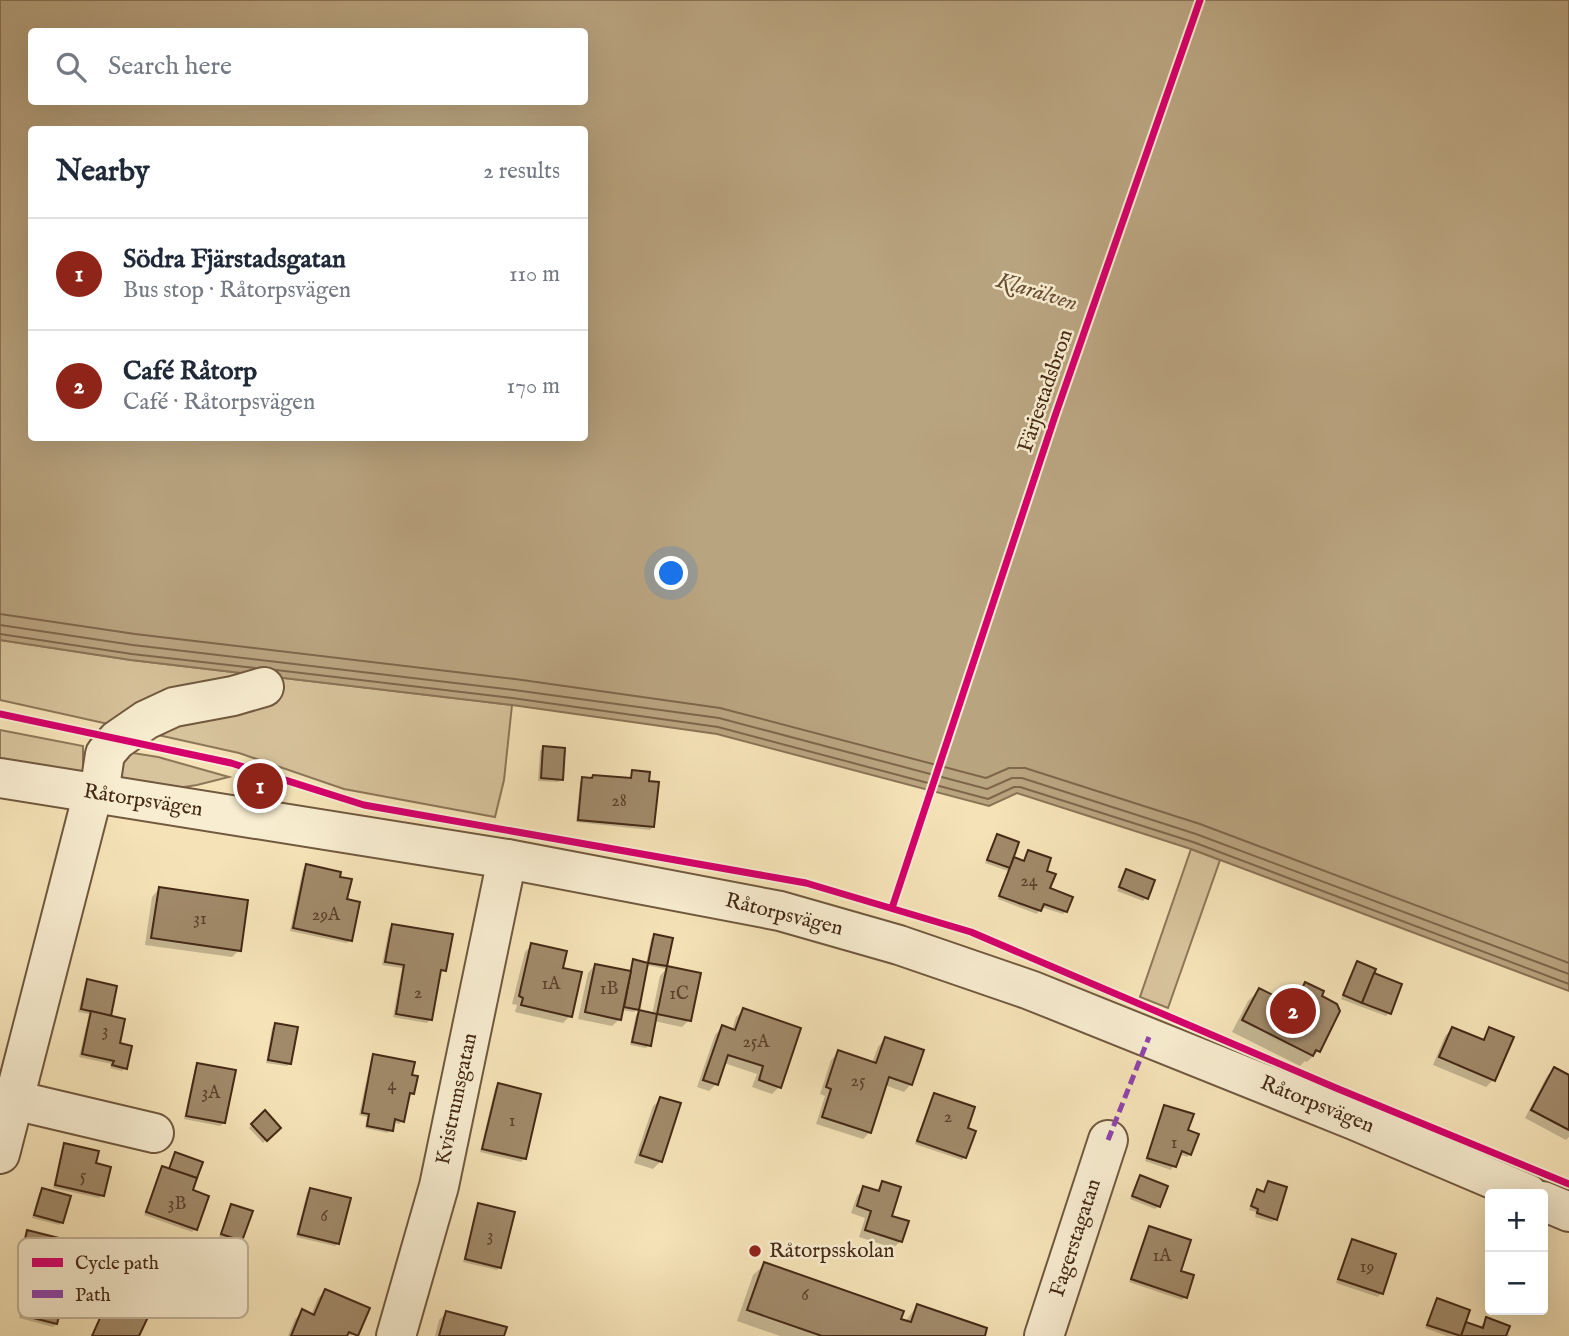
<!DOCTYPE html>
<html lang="en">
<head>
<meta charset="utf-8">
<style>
  body { margin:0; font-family:"IM FELL English",serif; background:#f6f6f7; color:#1f2937 }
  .controls { position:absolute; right:21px; bottom:21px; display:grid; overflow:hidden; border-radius:7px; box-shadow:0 7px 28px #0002 }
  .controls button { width:63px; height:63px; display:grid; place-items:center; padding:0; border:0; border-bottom:2px solid #e0e1e3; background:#fff; color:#1f2937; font:35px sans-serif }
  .you { position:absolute; left:672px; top:574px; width:24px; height:24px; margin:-18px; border:5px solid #fff; border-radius:50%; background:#1a73e8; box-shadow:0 0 0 10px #1a73e833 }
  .badge { display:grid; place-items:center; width:46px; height:46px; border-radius:50%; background:#8f2418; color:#fff; font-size:23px; font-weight:700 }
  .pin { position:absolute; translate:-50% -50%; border:4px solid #fff; box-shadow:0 2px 7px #0006 }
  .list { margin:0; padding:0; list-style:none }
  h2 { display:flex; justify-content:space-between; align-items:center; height:91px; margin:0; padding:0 28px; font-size:30px }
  h2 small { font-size:23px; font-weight:400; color:#747a83 }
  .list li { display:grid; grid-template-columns:46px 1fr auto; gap:21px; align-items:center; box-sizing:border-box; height:112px; padding:0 28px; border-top:2px solid #e0e1e3 }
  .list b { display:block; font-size:26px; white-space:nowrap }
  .list p { margin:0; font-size:23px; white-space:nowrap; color:#747a83 }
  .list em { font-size:23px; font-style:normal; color:#747a83 }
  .icon { flex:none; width:38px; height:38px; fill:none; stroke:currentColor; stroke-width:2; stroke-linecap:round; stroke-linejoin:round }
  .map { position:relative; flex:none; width:1569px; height:1336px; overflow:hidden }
  .search { position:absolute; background:#fff; box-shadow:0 7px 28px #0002; left:28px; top:28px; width:560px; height:77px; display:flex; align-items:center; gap:18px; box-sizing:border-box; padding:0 24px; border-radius:7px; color:#747a83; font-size:26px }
  .panel { position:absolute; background:#fff; box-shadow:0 7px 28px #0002; left:28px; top:126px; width:560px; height:315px; border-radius:7px }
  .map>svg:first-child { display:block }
  .green { fill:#d7c39c; stroke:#8e7659; stroke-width:2 }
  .water { fill:#b9a480; stroke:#8b7356; stroke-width:2; fill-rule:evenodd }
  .shadow { fill:#0003 }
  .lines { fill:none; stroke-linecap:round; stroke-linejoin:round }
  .shore { stroke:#7f664b; stroke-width:2 }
  .building { fill:#a18a6a; stroke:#452916; stroke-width:2 }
  .minor-casing { stroke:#71583e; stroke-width:42 }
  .minor { stroke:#f8edd0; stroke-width:38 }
  .quiet { stroke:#8e44ad; stroke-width:5; stroke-dasharray:10 5; stroke-linecap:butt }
  .cycleway-casing { stroke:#f8edd0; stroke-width:11 }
  .cycleway { stroke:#d6006c; stroke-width:7 }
  .poi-dot { fill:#8f2418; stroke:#f8edd0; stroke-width:2.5 }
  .labels { text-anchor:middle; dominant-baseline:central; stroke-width:5; stroke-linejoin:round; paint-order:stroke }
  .number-label { font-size:18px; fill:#5c412b }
  .street-label { font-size:21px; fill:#452916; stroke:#f8edd0 }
  .poi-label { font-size:21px; fill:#452916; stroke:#f8edd0; text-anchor:start }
  .water-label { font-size:23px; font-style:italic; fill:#684e36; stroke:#f8edd0 }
  .key { fill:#f8edd0; stroke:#c2b298; stroke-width:2 }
  .key-label { font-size:19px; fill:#452916 }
</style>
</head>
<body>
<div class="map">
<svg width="1569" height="1336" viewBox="0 0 1569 1336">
  <rect width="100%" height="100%" fill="#f5e3b7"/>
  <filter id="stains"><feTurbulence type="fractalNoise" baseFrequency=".00286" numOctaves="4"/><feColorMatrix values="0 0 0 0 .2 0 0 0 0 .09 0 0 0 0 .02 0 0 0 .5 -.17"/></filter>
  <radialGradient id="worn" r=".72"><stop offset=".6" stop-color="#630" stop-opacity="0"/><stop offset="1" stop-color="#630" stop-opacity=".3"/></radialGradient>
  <g class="green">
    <path d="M0,640L131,660L512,705L504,780L495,817L344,789L239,753L0,700Z"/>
    <path d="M0,730L83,746V776L0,762Z"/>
    <path d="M108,749L158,757L229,777L197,785L164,790L107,779Z"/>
    <path d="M1191,849L1220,860L1168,1008L1140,997Z"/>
  </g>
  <path class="water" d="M0,0H1569V991L1191,849L1017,793L989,806L717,734L512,705L131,660L0,640ZM32,32H584V102H32ZM32,130H584V438H32Z"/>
  <g class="shadow">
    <path d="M543,748L562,779L558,782L538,781L540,751Z"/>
    <path d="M633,772L653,827L650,830L576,822L580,782L583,779L590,780L593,776L629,780Z"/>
    <path d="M997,836L1012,858L1022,862L1028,852L1044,872L1048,889L1066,911L1063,914L1041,907L1037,914L998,899L1008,871L985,863Z"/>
    <path d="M307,866L338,878L345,900L350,940L347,943L290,931L303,869Z"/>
    <path d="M1127,871L1146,898L1143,901L1117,891Z"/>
    <path d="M159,889L239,950L232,957L145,945L152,897Z"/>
    <path d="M392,925L445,970L438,973L430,1019L427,1023L393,1017L402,968L382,965L389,929Z"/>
    <path d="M655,936L671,939L665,968L699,975L689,1020L682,1027L654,1021L649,1045L646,1048L630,1045L636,1015L639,1012L652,1015L660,976L666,969L646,965L637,1009L634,1012L622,1010L620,1019L612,1026L578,1019L588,973L595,965L629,973L646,964L651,939Z"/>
    <path d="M532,945L560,969L570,1016L563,1023L515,1012L517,1005L512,1004L525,952Z"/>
    <path d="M1357,963L1372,974L1389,1013L1386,1016L1341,999Z"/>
    <path d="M88,981L108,1017L125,1068L122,1071L110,1068L112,1064L79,1057L89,1014L78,1012L85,984Z"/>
    <path d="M1306,984L1318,1051L1307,1062L1305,1061L1300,1066L1232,1032L1248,1001L1259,990L1278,999L1292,1000Z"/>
    <path d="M744,1010L779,1087L772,1094L752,1087L757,1074L724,1063L716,1084L709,1091L697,1087L715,1035L722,1027L732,1030L736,1017Z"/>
    <path d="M275,1025L290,1063L287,1066L266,1063L272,1028Z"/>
    <path d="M1452,1029L1481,1041L1490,1029L1493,1080L1486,1087L1433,1065L1445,1036Z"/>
    <path d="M885,1039L911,1084L904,1092L885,1085L870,1132L863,1139L816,1124L825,1096L820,1094L831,1060L839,1052L872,1063L878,1047Z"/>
    <path d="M374,1056L410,1077L413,1093L407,1096L402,1121L399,1124L393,1122L388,1133L365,1128L367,1117L359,1115L371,1059Z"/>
    <path d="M198,1064L224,1123L220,1126L184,1119L195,1068Z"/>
    <path d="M1554,1069L1569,1077V1137L1566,1140L1525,1118L1547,1076Z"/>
    <path d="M498,1085L524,1159L521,1162L480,1152L495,1088Z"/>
    <path d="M934,1095L965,1129V1157L962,1160L915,1144L931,1098Z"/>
    <path d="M661,1099L679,1105L660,1162L653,1169L634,1163L653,1106Z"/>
    <path d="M1165,1107L1186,1131L1190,1154L1187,1157L1179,1154L1171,1170L1145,1161L1162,1110Z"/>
    <path d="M265,1113L279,1128L263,1143L249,1128Z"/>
    <path d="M65,1145L94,1165L102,1195L99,1198L53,1188L62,1148Z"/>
    <path d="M176,1154L191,1191L195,1229L192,1232L144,1215L160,1171L163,1168L168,1170Z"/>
    <path d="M1141,1177L1159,1206L1155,1209L1130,1199Z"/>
    <path d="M883,1183L890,1217L901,1241L893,1248L859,1237L865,1218L851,1213L857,1196L864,1188L876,1190Z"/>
    <path d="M1268,1183L1275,1219L1272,1222L1255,1217L1256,1212L1249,1210L1254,1195L1257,1191L1263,1193Z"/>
    <path d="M42,1190L62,1222L59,1225L32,1218L39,1193Z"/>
    <path d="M310,1190L338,1243L335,1246L296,1237L307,1193Z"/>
    <path d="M479,1205L500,1267L497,1270L463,1262L476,1208Z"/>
    <path d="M231,1206L240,1240L237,1244L219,1237Z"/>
    <path d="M1149,1228L1185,1297L1182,1300L1129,1282L1146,1231Z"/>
    <path d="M28,1232L52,1260L48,1263L20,1256L25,1235Z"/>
    <path d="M1352,1241L1394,1255L1381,1293L1378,1297L1336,1283L1349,1245Z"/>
    <path d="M765,1264L905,1322L917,1306L983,1336H780L737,1321L753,1275Z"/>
    <path d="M31,1279L56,1324L53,1327L19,1318L28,1283Z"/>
    <path d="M326,1291L356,1335L288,1336L295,1319L303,1312L311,1315L318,1298Z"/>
    <path d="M1438,1300L1464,1323L1479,1328L1487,1319L1510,1336H1447L1425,1328Z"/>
    <path d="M447,1312L502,1336H435L439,1320Z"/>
  </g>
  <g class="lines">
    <g class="shore">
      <path d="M0,614L135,634L515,679L720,708L986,778L1009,768H1025L1200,824L1569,963"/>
      <path d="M0,625L133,645L514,690L719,718L987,789L1012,778H1022L1196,834L1569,974"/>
      <path d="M0,634L132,654L255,668"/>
      <path d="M276,670L512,698L718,727L988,799L1014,787H1020L1193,842L1569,984"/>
    </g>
  </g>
  <g class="building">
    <path d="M543,746L565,748L563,780L541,778Z"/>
    <path d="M632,770L650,772L649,781L659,782L654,827L578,820L582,777L592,778L593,775L631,778Z"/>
    <path d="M997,834L1019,842L1010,868L987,860Z"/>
    <path d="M1028,850L1051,858L1047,871L1056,874L1050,888L1073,897L1067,912L1044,904L1041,911L999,896L1014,857L1024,861Z"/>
    <path d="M306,864L341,872L340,877L352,879L347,899L360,902L352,941L293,928Z"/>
    <path d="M1126,869L1155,880L1148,899L1119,887Z"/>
    <path d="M159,887L248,900L241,951L151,938Z"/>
    <path d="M392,924L453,934L446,971L441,970L432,1020L396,1014L404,965L385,962Z"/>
    <path d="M654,934L673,938L667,966L648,963Z"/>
    <path d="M531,943L567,951L563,968L582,972L572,1017L521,1005L523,998L519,996Z"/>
    <path d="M633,959L648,963L639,1010L624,1007Z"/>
    <path d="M1357,961L1376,969L1362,1003L1343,995Z"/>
    <path d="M595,964L631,971L621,1020L585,1012Z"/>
    <path d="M667,966L701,973L691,1021L657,1014Z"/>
    <path d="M1374,973L1402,984L1391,1014L1362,1003Z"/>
    <path d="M87,979L117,986L111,1016L81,1009Z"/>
    <path d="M1305,982L1324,991L1322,996L1337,1004L1340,1011L1320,1052L1316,1050L1313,1056L1242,1020L1259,988L1279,998L1281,993L1296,1001Z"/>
    <path d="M743,1008L801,1028L781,1088L759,1080L763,1066L728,1055L718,1085L703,1080L722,1025L735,1030Z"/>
    <path d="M639,1010L657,1014L651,1046L632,1042Z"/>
    <path d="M91,1011L125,1019L120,1043L132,1046L127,1069L112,1065L114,1061L82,1054Z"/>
    <path d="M275,1023L298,1027L291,1064L268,1060Z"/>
    <path d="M1452,1027L1484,1040L1489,1027L1514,1037L1495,1081L1439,1057Z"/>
    <path d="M885,1037L924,1050L912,1085L889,1077L871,1133L822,1117L831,1089L826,1087L838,1050L876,1063Z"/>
    <path d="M373,1054L415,1062L412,1075L418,1076L414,1094L410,1093L404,1122L395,1119L393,1131L367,1126L369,1114L362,1113Z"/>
    <path d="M197,1063L236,1070L225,1123L186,1116Z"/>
    <path d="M1554,1067L1569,1075V1130L1531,1110Z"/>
    <path d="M498,1083L541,1094L526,1159L482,1149Z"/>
    <path d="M934,1093L975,1107L968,1128L976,1131L966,1158L917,1141Z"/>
    <path d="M660,1097L681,1103L662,1162L640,1155Z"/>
    <path d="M1164,1105L1194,1114L1188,1130L1199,1134L1191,1155L1182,1151L1176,1167L1147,1158Z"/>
    <path d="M265,1110L281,1128L267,1141L251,1124Z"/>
    <path d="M64,1143L99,1151L96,1163L111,1167L104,1196L55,1185Z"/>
    <path d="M175,1152L203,1162L197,1178L169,1169Z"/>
    <path d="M162,1166L197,1178L193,1190L209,1196L197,1230L146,1212Z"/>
    <path d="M1140,1175L1168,1186L1160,1207L1132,1196Z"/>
    <path d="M882,1181L901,1187L892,1216L909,1221L902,1242L865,1230L871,1211L857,1206L863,1186L879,1191Z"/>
    <path d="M1268,1181L1287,1187L1277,1220L1257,1213L1258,1209L1251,1206L1257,1189L1264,1192Z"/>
    <path d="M42,1188L71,1196L63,1223L34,1215Z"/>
    <path d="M310,1188L351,1198L339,1244L298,1234Z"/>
    <path d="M478,1203L515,1212L501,1268L465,1259Z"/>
    <path d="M231,1204L253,1211L242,1241L221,1234Z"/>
    <path d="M1149,1226L1191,1240L1181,1271L1194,1275L1187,1298L1131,1279Z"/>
    <path d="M27,1230L59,1238L53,1261L22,1253Z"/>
    <path d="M1352,1239L1396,1254L1383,1294L1338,1279Z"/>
    <path d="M764,1262L904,1311L901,1319L911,1322L917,1304L987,1328L985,1336H822L747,1310Z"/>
    <path d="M30,1277L67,1287L57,1324L21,1315Z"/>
    <path d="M325,1289L370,1308L358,1336L349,1332L347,1336H291L302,1309L314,1315Z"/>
    <path d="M1437,1298L1470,1310L1461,1336L1427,1325Z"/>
    <path d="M108,1300L148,1317L139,1336H92Z"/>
    <path d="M446,1311L507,1327L504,1336H439Z"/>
    <path d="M1486,1317L1510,1326L1506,1336H1461L1466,1322L1483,1328Z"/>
  </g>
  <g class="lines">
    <g class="minor-casing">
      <g id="minor">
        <path d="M0,778L507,859L780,911L899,945L1030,990L1354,1120L1528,1194"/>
        <path d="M99,794L105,754L117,740L146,720L174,707L233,696L264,687"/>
        <path d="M14,1100L154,1133"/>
        <path d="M0,1154L93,793"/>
        <path d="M1543,1201L1569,1212"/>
        <path d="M396,1336L439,1186L507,859"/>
        <path d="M1044,1336L1108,1140"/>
      </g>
    </g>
    <use href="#minor" class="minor"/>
    <path class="quiet" d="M1108,1140L1149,1037"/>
    <g class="cycleway-casing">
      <g id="cycleway">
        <path d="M0,714L231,763L364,805L806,883L971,932L1336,1088L1569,1184"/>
        <path d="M892,908L1055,416L1200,0"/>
      </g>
    </g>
    <use href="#cycleway" class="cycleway"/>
  </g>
  <circle class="poi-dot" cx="755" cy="1251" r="7"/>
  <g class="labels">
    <g class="number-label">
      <text x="619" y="801">28</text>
      <text x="1029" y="881">24</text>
      <text x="326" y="915">29A</text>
      <text x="200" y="919">31</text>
      <text x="551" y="984">1A</text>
      <text x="609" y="989">1B</text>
      <text x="418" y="993">2</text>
      <text x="679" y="994">1C</text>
      <text x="105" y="1031">3</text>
      <text x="756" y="1042">25A</text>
      <text x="858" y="1081">25</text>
      <text x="392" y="1085">4</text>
      <text x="211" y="1093">3A</text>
      <text x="948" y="1117">2</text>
      <text x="512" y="1121">1</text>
      <text x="1174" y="1143">1</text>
      <text x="83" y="1176">5</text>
      <text x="177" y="1204">3B</text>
      <text x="324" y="1216">6</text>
      <text x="490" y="1236">3</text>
      <text x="1162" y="1256">1A</text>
      <text x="1367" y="1267">19</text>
      <text x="805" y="1295">6</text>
    </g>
    <g class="street-label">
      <text transform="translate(1046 391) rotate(-71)">Färjestadsbron</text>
      <text transform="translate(143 801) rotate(9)">Råtorpsvägen</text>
      <text transform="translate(784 915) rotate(14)">Råtorpsvägen</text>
      <text transform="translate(457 1099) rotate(-78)">Kvistrumsgatan</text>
      <text transform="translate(1317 1105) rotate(22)">Råtorpsvägen</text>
      <text transform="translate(1076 1238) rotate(-72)">Fagerstagatan</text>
    </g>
    <g class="poi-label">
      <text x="769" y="1251">Råtorpsskolan</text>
    </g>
    <g class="water-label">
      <text transform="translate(1037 292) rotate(17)">Klarälven</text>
    </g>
  </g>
  <rect x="18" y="1238" width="230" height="80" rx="10" class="key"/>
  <rect x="32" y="1258" width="31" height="9" fill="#d6006c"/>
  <rect x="32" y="1290" width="31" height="8" fill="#8e44ad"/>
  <g class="key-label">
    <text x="75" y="1269">Cycle path</text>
    <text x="75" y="1301">Path</text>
  </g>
  <rect width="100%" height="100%" filter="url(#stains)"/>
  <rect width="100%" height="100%" fill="url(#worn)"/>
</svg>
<div class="controls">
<button>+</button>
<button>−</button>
</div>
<div class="you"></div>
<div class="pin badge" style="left:260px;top:786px">1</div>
<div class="pin badge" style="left:1293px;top:1011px">2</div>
<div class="search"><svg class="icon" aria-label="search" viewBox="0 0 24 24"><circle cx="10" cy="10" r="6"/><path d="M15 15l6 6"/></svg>Search here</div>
<section class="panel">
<h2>Nearby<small>2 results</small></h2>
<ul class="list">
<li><span class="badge">1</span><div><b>Södra Fjärstadsgatan</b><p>Bus stop · Råtorpsvägen</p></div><em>110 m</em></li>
<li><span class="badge">2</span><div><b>Café Råtorp</b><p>Café · Råtorpsvägen</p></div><em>170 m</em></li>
</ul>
</section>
</div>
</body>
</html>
